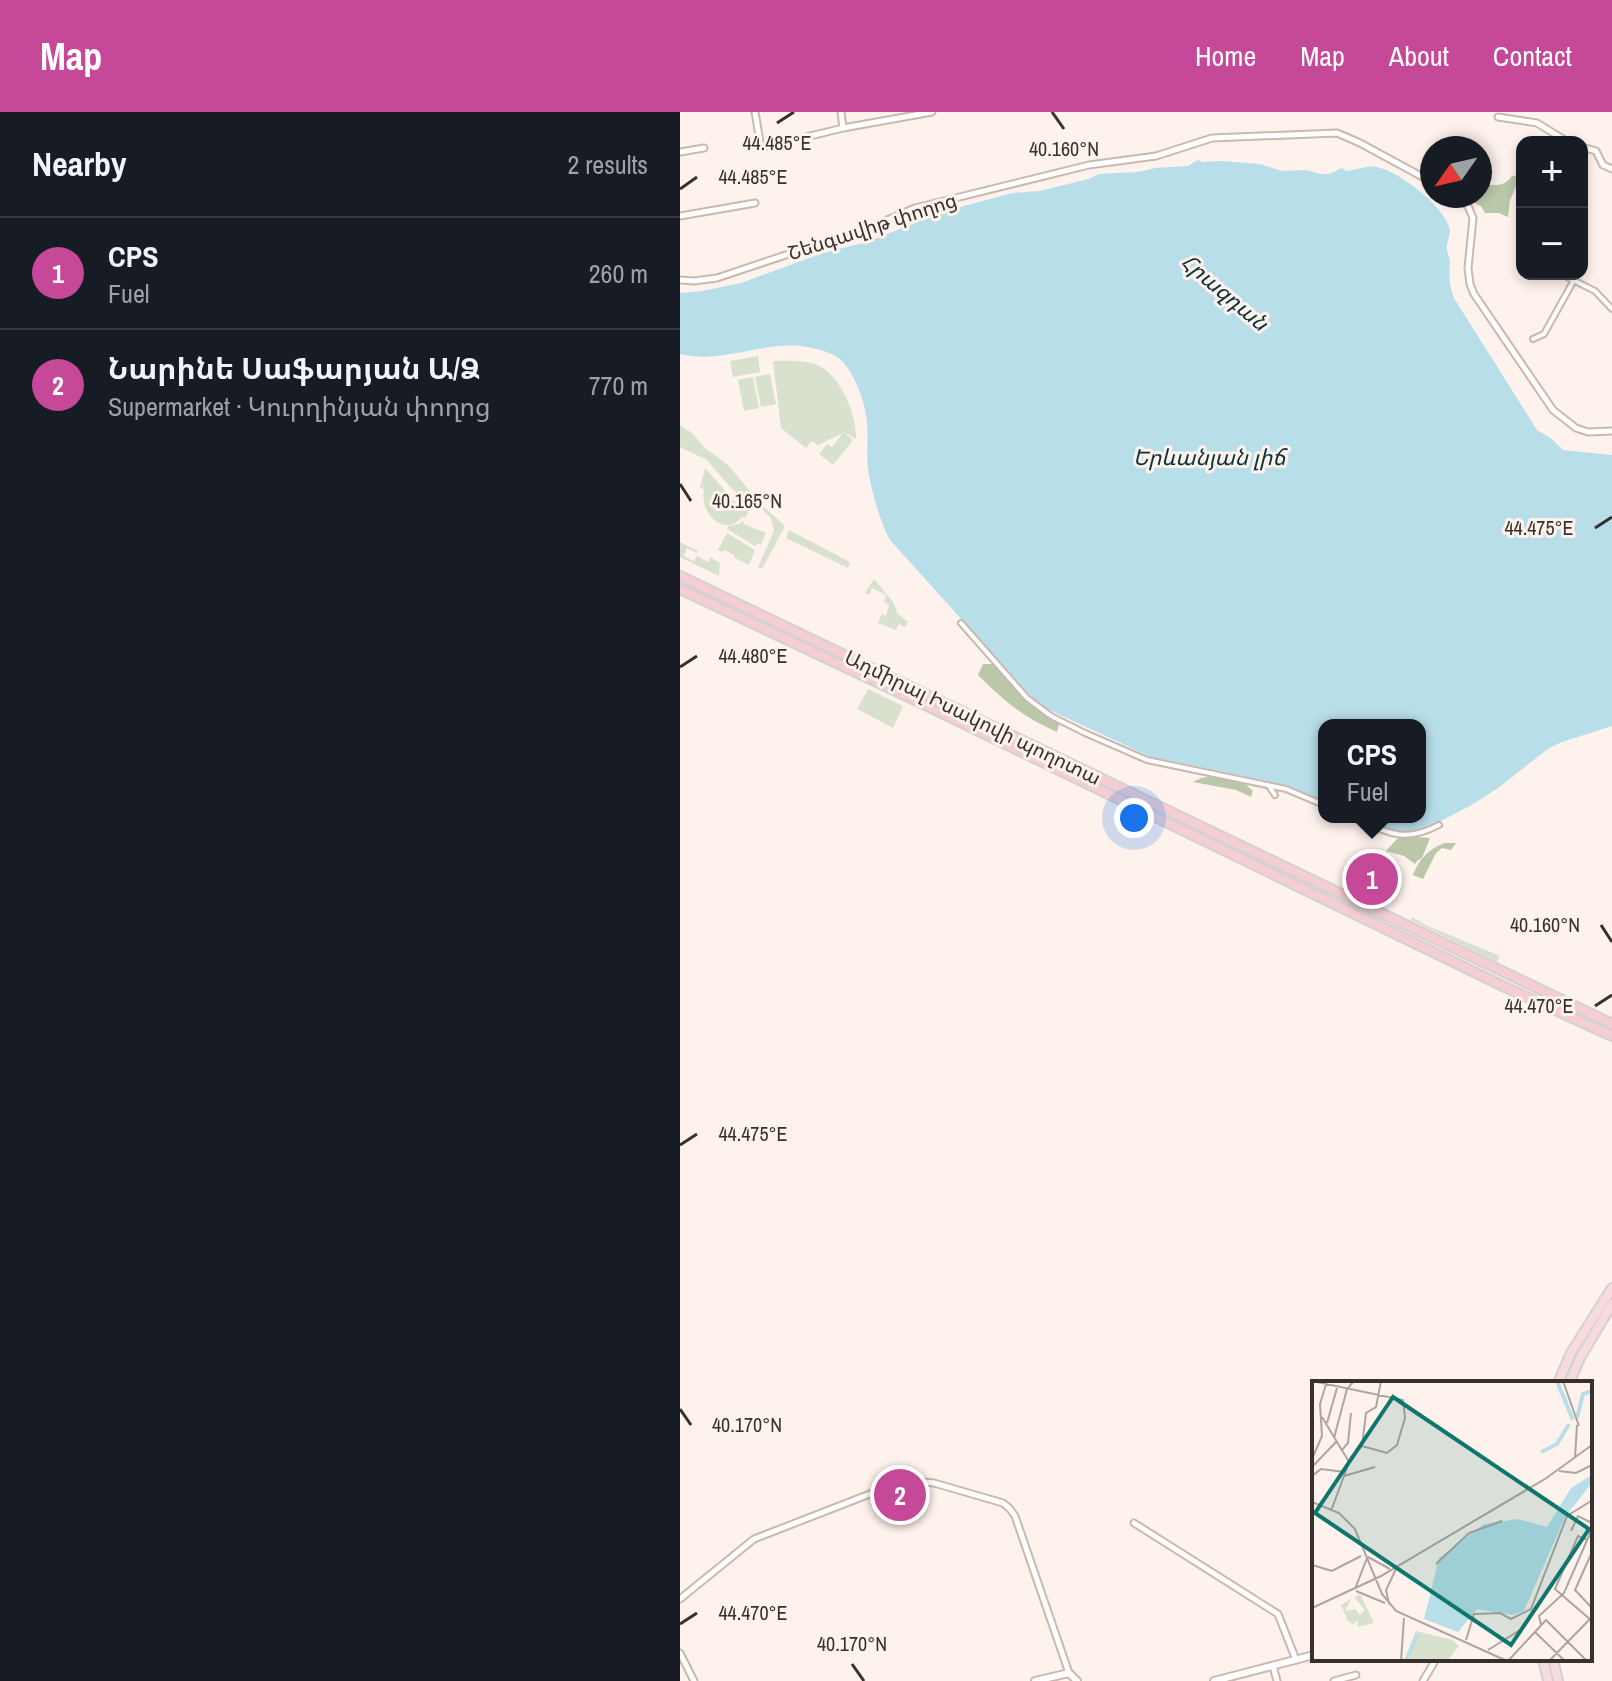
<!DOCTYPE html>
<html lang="en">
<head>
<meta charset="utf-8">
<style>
  body { margin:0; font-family:"Archivo Narrow","Noto Sans Armenian",sans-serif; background:#20242c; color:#f1f3f6 }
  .controls { position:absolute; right:24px; top:24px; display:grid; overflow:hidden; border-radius:16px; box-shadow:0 4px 12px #0003 }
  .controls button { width:72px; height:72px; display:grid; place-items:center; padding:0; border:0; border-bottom:2px solid #363941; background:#171b24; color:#f1f3f6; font:40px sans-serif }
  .compass { position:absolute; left:740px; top:24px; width:72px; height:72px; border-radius:50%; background:#171b24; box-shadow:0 4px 12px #0003; rotate:236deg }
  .you { position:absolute; left:454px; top:706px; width:28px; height:28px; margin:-20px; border:6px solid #fff; border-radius:50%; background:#1a73e8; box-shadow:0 0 0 12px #1a73e833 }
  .badge { display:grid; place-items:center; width:52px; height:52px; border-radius:50%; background:#c64999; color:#fff; font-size:26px; font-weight:700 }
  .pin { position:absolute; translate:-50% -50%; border:4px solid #fff; box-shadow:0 2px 8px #0006 }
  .popup { position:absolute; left:638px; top:607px; width:108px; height:104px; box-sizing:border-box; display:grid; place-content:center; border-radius:16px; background:#171b24; filter:drop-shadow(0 2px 6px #0005); font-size:26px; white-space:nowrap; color:#9ea1a6 }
  .popup b { font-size:30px; color:#f1f3f6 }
  .popup::after { content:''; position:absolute; left:50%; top:100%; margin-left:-16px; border:16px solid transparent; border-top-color:#171b24 }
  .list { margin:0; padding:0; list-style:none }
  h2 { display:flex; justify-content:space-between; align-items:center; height:104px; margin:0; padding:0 32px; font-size:34px }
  h2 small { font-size:26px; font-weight:400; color:#9ea1a6 }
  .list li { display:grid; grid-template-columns:52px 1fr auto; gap:24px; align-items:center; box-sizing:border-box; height:112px; padding:0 32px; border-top:2px solid #363941 }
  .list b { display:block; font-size:30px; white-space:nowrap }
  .list p { margin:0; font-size:26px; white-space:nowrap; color:#9ea1a6 }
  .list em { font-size:26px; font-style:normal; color:#9ea1a6 }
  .map { position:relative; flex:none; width:932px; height:1569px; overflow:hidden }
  header { display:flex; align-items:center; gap:48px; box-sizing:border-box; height:112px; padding:0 40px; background:#c64999; color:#fff }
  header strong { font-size:38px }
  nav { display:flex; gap:44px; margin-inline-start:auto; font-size:28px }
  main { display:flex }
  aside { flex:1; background:#171b24 }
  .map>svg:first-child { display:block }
  .green { fill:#d8e1ce }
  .forest { fill:#bac7a9 }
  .water { fill:#b8dfe9 }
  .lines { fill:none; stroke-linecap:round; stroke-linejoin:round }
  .pedestrian-casing { stroke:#cbb8af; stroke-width:8 }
  .minor-casing { stroke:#cbb8af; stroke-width:9 }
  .tertiary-casing { stroke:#cbb8af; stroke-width:10 }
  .primary-casing { stroke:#d3d1d1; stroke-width:12 }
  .trunk-casing { stroke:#d3d1d1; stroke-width:12 }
  .pedestrian { stroke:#fff; stroke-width:4 }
  .minor { stroke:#fff; stroke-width:5 }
  .tertiary { stroke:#fff; stroke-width:6 }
  .primary { stroke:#f7dade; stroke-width:8 }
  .trunk { stroke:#f4ced3; stroke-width:8 }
  .ticks { fill:none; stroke:#38302d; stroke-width:3 }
  .labels { text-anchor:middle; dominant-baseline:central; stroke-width:6; stroke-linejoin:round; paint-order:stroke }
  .street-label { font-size:20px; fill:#38302d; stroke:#fef2ed }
  .water-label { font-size:22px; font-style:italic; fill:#0b3139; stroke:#fef2ed }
  .inset-river { fill:none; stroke:#b8dfe9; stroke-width:4 }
  .inset-road { fill:none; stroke:#afa4a0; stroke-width:2 }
  .view { fill:#0f766e; fill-opacity:0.15; stroke:#0f766e; stroke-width:4 }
  .inset-edge { fill:none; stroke:#38302d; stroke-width:4 }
  .ticks-label { font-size:20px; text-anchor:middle; fill:#38302d; stroke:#fef2ed; stroke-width:6; stroke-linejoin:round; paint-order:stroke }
</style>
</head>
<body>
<header>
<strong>Map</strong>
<nav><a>Home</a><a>Map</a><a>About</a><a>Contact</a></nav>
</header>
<main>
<aside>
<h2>Nearby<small>2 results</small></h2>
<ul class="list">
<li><span class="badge">1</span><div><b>CPS</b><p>Fuel</p></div><em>260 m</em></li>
<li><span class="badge">2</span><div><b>Նարինե Սաֆարյան Ա/Ձ</b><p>Supermarket · Կուրղինյան փողոց</p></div><em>770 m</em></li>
</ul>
</aside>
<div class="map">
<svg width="932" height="1569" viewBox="0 0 932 1569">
  <rect width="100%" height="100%" fill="#fef2ed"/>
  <g class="green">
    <path d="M78,244L80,260L53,265L50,249Z"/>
    <path d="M93,249C105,249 119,248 131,251C159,257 177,302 176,327L164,320L173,328L153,353L139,342L147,332L152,335L163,321L138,333L132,329L126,336L101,316Z"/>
    <path d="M90,262L96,292L81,295L75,265Z"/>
    <path d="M73,265L79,296L64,299L58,268Z"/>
    <path d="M0,313L12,321L25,336L48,353L81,392L105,414L82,457L78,455L94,419L91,406L79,394L62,385L50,375L27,348L0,335Z"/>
    <path d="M25,356L54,389L69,398L65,406L62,405C44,427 19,400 24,378L20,375Z"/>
    <path d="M63,408L64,412L86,421L81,433L78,431L75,434L47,417L48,414L59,412Z"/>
    <path d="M109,418L170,450L168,456L106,426Z"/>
    <path d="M47,421L75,438L69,453L55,446L54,443L45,438L42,440L38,438Z"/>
    <path d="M0,430L18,439L17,441L7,436L4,444L14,449L17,444L28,450L30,445L40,451L39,464L0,445Z"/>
    <path d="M194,467L214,491L217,501L228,510L225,515L219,512L216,518L198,511L202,502L206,504L209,493L204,490L206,483L192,476L189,483L185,481Z"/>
    <path d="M188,577L223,594L213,616L177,597Z"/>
    <path d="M732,805L748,814L820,844L817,850L731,808Z"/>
  </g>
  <g class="forest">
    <path d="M841,63L830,88L828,105L819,101H805L801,94L796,92L792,84H800V72C813,73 824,76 832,64Z"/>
    <path d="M303,552H313L347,588L379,612L377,620C342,604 325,590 298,563Z"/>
    <path d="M535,664L566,673L573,679L571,685L556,678L513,670L521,666Z"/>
    <path d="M724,724L750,726L742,746L737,749L735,752L724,744L706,739L717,727Z"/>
    <path d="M764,731H776L771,738L762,736L756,741L743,767L733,763C739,747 748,738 764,731Z"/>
  </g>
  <path class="water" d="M518,48L523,50L541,49L580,52L602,59L626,58L641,62H649L662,56L666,59C676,58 687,53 697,55C719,59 768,97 770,119C770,125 766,132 767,137C767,142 770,145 770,149C769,161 769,174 774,186L857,318L872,327L883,338L932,343V614L882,630L869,636L818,676L790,694L745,717L727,721L718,720L679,705H740V613H644V690L606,673L471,645L365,596L347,580L210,428C199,407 192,381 188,358C186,340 189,320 186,303C184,287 173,259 161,248C151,239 134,236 121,234C81,230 40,252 0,242V181L22,179L61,171L143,141L187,130L262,100L332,81L359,79L409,67L419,62L458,60L475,56L508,54Z"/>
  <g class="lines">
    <g class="pedestrian-casing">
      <g id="pedestrian">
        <path d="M881,162L915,179L932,197"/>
        <path d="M853,227L864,222L894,168"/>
        <path d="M281,511L347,586L371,604L405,621L467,648L606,677L644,693"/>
        <path d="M589,674L595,683"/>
        <path d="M672,705C707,720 723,732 759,713"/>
      </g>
    </g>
    <g class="minor-casing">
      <g id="minor">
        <path d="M75,0L81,36L163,16L252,0"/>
        <path d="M161,0L163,16"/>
        <path d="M818,5L857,11L888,30"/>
        <path d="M902,35L916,39L923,53L932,57"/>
        <path d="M0,40L24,36"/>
        <path d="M777,84L788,94L793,106L788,156L790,172L794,182L873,298L896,316L908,320L932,319"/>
        <path d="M0,104L75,91"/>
        <path d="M0,168L14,169L37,166L198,112L235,96L409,53L476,44L532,26L657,21L680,31L752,70"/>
        <path d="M454,1411L598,1502L616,1548"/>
        <path d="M0,1487L74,1427L213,1373L233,1369L254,1371L323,1391L330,1397L335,1404L389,1561"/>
        <path d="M0,1541L14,1569"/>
        <path d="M593,1554L597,1569"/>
        <path d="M654,1569L676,1563"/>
        <path d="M743,1569L756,1547"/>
      </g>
    </g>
    <g class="tertiary-casing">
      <g id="tertiary">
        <path d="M355,1569L389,1561L397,1569"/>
        <path d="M534,1569L634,1543"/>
      </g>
    </g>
    <g class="primary-casing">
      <g id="primary">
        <path d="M878,1271L891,1241L932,1176"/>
        <path d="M889,1271L900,1246L932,1192"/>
        <path d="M863,1547L868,1569"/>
        <path d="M873,1547L878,1569"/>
      </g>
    </g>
    <g class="trunk-casing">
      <g id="trunk">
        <path d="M0,464L932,912"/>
        <path d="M0,477L237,589L827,876L932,924"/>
      </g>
    </g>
    <use href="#pedestrian" class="pedestrian"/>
    <use href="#minor" class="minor"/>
    <use href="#tertiary" class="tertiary"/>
    <use href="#primary" class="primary"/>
    <use href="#trunk" class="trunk"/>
  </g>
  <path class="ticks" d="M372,0L384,17M97,11L114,0M0,77L17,65M0,372L11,389M915,416L932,405M0,555L17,544M921,813L932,830M915,894L932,883M0,1033L17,1022M0,1297L11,1313M0,1512L17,1501M172,1552L184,1569"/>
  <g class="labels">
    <g class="street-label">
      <text transform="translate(192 114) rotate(-18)">Շենգավիթ փողոց</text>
      <text transform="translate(293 605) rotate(26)">Ադմիրալ Իսակովի պողոտա</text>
    </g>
    <g class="water-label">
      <text transform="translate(545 180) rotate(40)">Հրազդան</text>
      <text x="529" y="345">Երևանյան լիճ</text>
    </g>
  </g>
  <g transform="translate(632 1269)">
    <rect width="280" height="280" fill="#fef2ed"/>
    <path d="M48,213L62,242L46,246V239L41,243L36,240L29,224L39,218L33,230L43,228L48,234L53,229L42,216ZM104,250L141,259L147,265L135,280H92Z" fill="#d8e1ce"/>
    <path d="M280,94V102L253,136L212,230L200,234L165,228L146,251L112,238L127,177L172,143L206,138L235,146L259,107Z" fill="#b8dfe9"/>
    <path class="inset-river" d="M245,0L261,39M265,37L271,13L280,10M229,71L245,63L257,43M94,280L105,254"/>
    <path class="inset-road" d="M0,0L91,19L93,37L85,64L75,72L50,65M251,0L267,45M10,36L37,81M15,42L25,7M22,57L35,8L42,0M50,65L54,32L64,26L69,0M29,70L36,62L39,32M263,77L265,44M0,78L10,55L8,23L15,0M0,86L24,61M247,90L264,92L280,84M0,95L9,88L33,91M32,95L63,86M0,121L27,132L43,148L70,213L84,230L195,280M19,130L39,76L50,65M259,150L266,135L280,142M275,159L266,155L243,208L280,240M280,171L263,209L280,227M56,176L78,188M124,183L157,152L190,140M0,184L20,190L49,175M43,208L55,177M44,210L73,222M77,223L74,209L84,188M0,227L69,195L233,98L280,64M229,244L227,235L252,212L280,148M223,251L253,280M154,259L162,233L188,232L199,238L219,228L255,135L279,120M176,269L208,249M89,280L92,237M196,280L234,239L275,280M237,280L278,238"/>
    <path class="view" d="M81,16L277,148L199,264L3,132Z"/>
    <rect width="280" height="280" class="inset-edge"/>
  </g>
  <g class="ticks-label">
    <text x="97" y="38">44.485°E</text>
    <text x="384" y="44">40.160°N</text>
    <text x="73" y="72">44.485°E</text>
    <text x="67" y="396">40.165°N</text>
    <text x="859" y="423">44.475°E</text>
    <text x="73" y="551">44.480°E</text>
    <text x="865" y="820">40.160°N</text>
    <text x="859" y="901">44.470°E</text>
    <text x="73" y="1029">44.475°E</text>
    <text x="67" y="1320">40.170°N</text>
    <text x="73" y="1508">44.470°E</text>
    <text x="172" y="1539">40.170°N</text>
  </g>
</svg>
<div class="controls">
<button>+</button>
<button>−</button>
</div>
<svg class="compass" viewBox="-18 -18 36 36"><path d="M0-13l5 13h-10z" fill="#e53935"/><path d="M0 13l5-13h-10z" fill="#9ea1a6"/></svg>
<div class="you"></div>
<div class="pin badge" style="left:692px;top:767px">1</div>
<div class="popup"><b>CPS</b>Fuel</div>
<div class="pin badge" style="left:220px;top:1383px">2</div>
</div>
</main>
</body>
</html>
